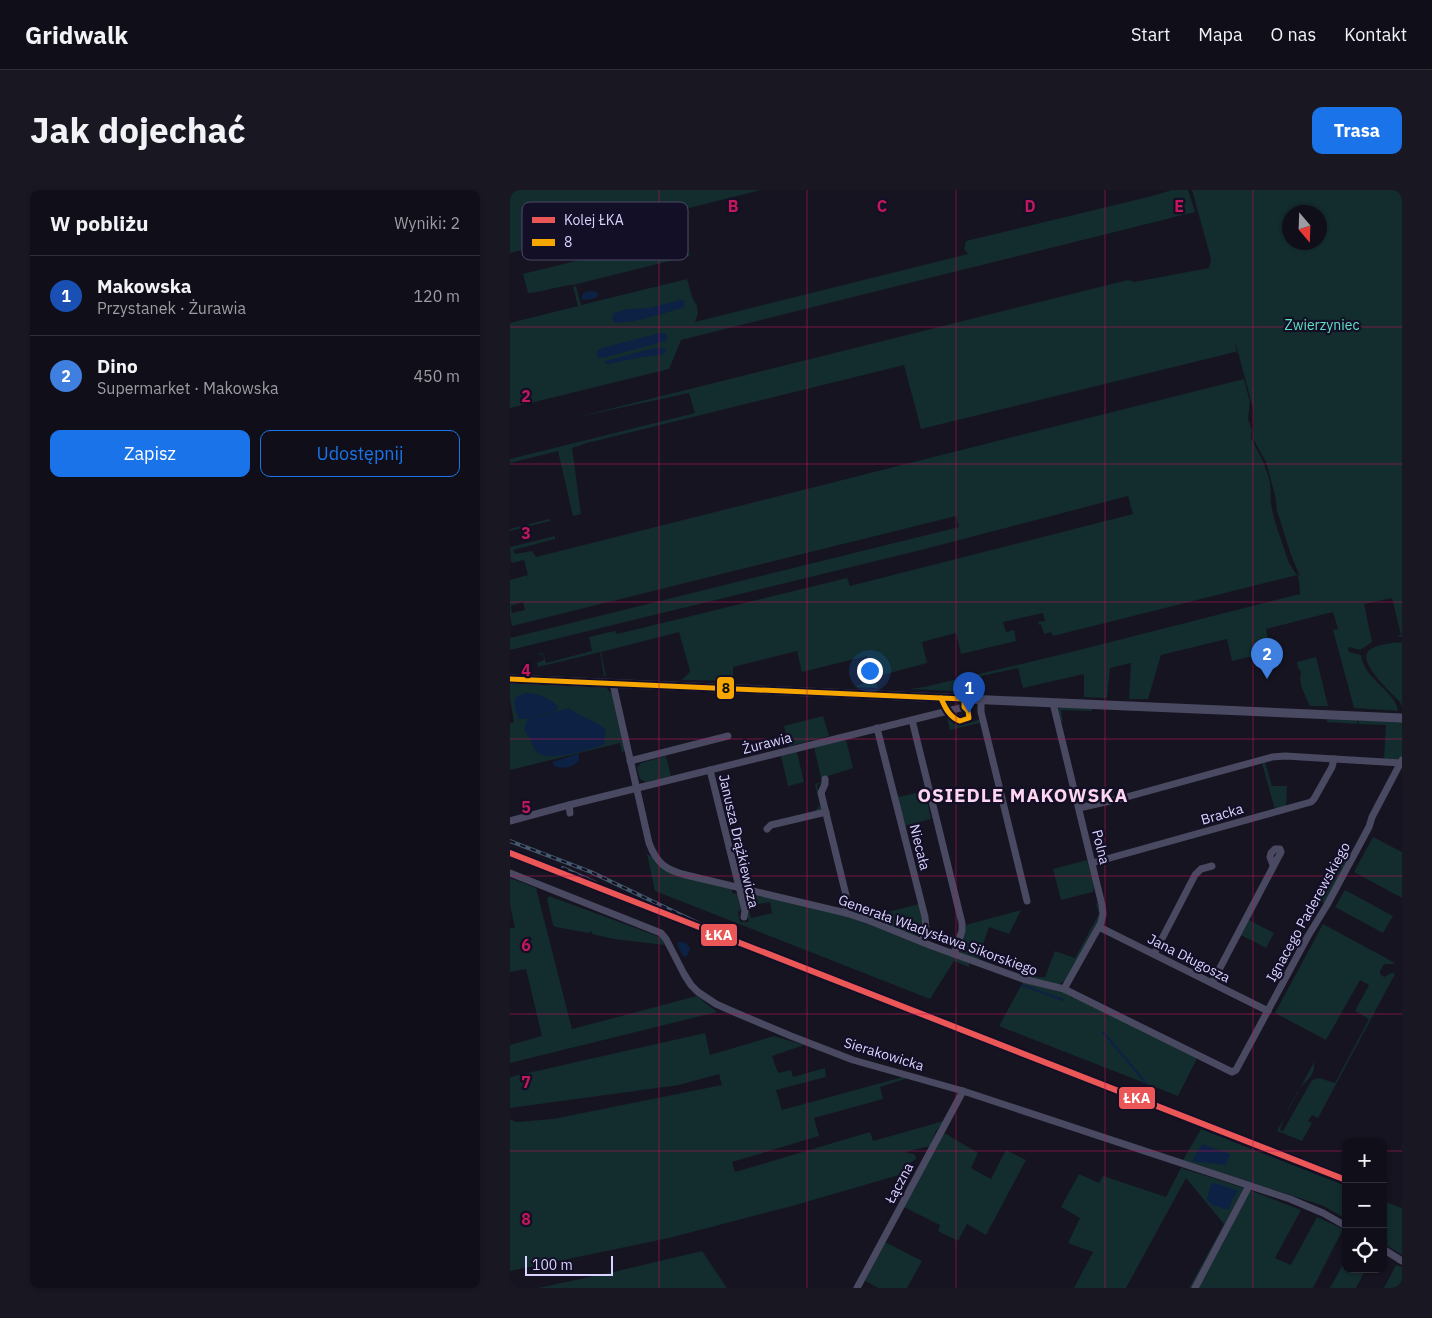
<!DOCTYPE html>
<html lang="pl">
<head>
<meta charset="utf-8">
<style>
  body { margin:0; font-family:"IBM Plex Sans",sans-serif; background:#191822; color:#f1f3f6 }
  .controls { position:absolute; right:15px; bottom:15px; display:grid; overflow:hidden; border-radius:10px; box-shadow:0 1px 4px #0004 }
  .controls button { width:45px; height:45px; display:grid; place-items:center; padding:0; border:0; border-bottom:1px solid #302f38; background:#100f19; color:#f1f3f6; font:25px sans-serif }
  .compass { position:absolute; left:772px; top:15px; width:45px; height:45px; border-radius:50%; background:#100f19; box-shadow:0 1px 4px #0004; rotate:161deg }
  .scale { position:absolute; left:15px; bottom:12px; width:88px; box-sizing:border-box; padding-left:5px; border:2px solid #d9d4ff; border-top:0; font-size:14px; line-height:18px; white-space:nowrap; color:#d9d4ff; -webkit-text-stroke:4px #130f26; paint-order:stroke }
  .you { position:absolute; left:359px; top:480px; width:18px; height:18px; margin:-12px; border:4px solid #fff; border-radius:50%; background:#1a73e8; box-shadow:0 0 0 8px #1a73e833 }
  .badge { display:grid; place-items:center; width:32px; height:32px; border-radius:50%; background:#1a73e8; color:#fff; font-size:16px; font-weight:700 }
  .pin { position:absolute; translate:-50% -41px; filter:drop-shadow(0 1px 2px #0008) }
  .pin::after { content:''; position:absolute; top:26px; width:18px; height:15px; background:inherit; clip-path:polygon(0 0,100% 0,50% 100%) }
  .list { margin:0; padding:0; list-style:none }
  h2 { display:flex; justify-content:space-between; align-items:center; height:65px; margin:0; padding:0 20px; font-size:21px }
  h2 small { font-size:16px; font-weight:400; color:#9c9ca2 }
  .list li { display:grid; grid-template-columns:32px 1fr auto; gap:15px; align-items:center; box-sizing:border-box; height:80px; padding:0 20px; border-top:1px solid #302f38 }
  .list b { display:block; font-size:19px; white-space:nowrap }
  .list p { margin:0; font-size:16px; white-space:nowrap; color:#9c9ca2 }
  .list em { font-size:16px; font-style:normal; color:#9c9ca2 }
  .actions { display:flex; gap:10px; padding:15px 20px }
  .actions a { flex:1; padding:11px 0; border:1px solid #1a73e8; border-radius:10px; text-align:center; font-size:18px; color:#1a73e8 }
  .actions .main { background:#1a73e8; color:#fff }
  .icon { flex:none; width:28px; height:28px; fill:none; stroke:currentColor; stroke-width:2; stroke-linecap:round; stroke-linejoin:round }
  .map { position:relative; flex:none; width:892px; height:1098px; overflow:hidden; border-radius:10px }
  header { display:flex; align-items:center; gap:30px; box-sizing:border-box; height:70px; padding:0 25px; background:#100f19; border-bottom:1px solid #302f38 }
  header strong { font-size:24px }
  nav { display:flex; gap:28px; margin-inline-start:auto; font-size:18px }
  .intro { display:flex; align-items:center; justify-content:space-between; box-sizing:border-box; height:120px; padding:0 30px }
  h1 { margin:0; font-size:35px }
  .button { padding:12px 22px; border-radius:10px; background:#1a73e8; color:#fff; font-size:18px; font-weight:700 }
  main { display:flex; gap:30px; padding:0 30px }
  aside { flex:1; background:#100f19; border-radius:10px; box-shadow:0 1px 4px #0004 }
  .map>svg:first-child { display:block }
  .green { fill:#132c2d; fill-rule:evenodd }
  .water { fill:#0d2144 }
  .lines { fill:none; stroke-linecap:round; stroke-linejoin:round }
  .stream { stroke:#0d2144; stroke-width:2 }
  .minor { stroke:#4a4962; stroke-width:7 }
  .tertiary { stroke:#4a4962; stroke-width:9 }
  .rail-casing { stroke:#43596b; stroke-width:4 }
  .rail { stroke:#130f26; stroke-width:2; stroke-dasharray:5.5; stroke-linecap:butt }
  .bus-1-casing { stroke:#130f26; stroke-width:9 }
  .bus-1 { stroke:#f7a600; stroke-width:5 }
  .rail-1-casing { stroke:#130f26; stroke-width:10 }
  .rail-1 { stroke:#eb5657; stroke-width:6 }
  .grid { fill:none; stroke:#c2185b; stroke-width:1; stroke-opacity:0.55 }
  .labels { text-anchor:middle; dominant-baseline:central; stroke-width:4.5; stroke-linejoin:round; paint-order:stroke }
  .park-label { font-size:14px; fill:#5fe0c0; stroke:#130f26 }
  .street-label { font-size:14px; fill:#d9d4ff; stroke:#130f26 }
  .district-label { font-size:19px; font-weight:bold; letter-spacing:1px; fill:#ffd6f0; stroke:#130f26 }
  .key { fill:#130f26; stroke:#4e4a67; stroke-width:1 }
  .key-label { font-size:14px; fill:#d9d4ff }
  .grid-label { font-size:16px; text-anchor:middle; font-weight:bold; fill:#c2185b; stroke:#130f26; stroke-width:4.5; stroke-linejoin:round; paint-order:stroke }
  .line-badge { stroke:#130f26; stroke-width:2 }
  .badge-label { font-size:14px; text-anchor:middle; font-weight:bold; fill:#fff }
  .pale-badge-label { font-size:14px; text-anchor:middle; font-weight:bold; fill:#111 }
</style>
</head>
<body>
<header>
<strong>Gridwalk</strong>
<nav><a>Start</a><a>Mapa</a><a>O nas</a><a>Kontakt</a></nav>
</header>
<div class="intro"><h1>Jak dojechać</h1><a class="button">Trasa</a></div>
<main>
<aside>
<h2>W pobliżu<small>Wyniki: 2</small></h2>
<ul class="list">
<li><span class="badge" style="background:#1a4fb4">1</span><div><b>Makowska</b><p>Przystanek · Żurawia</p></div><em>120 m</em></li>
<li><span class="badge" style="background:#3f7fe0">2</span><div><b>Dino</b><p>Supermarket · Makowska</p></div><em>450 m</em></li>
</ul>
<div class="actions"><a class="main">Zapisz</a><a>Udostępnij</a></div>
</aside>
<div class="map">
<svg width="892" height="1098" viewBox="0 0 892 1098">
  <rect width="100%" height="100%" fill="#161421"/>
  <g class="green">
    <path d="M0,0H251L0,63Z"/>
    <path d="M662,0H678L685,22L171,150L159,179L0,218V133L68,116L63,97L66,96L71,115L177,89L182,107L187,116L188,123L185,132L458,64L454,59L456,51L642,6Z"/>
    <path d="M682,0H892V447L886,446L891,445L882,408L854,414L862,452L850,460L839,457L838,459L839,462L851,465C854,490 886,501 888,521L844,518L823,440L828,439L823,422L756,439L761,462L722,471L717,449L651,465L638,509H619L621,473L600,478L597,508L574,507V484L513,498L508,478L462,488L465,502L399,499L414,497L557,463L790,404L789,390L787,385L543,446L541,442L534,444L531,434L529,435L528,432L535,431L533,423L493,432L496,442L504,440L506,451L451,464L446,443L412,452L417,473L361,488L357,466L292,482L287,461L223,477V491L172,490L178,484L180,481L169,442L91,462L96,486H94L90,462L28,477L27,473L34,470L33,464L28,465V464L33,463L36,473L82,461L79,447L105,441L107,444L337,388L340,396L623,324L618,306L415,359L0,460V448L449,337L446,326L2,436L0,426V390L18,385L14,370L1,373L0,357L45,346V349L3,360L5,364L22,361L26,367L734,189L740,212L738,229L742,240L741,248L753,271L760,291L761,314L765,332L779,373L786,384L790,386L781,365L767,321L765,305L756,272L743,249L744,239L743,218L725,151L727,163L725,162L411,239L394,175L77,253L62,258L71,324L63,326L48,261L0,273V269L185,223L179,203L63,228L618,90L624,92L699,78L701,69ZM779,22H809V52H779ZM13,412L15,420L2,423L1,416Z"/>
    <path d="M173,45L180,66L63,95C48,96 33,102 18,103L13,84L0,87Z"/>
    <path d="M39,329L41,330L40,331L0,341V339Z"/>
    <path d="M892,452V517L890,512C882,503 843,469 861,459C869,454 883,453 892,452Z"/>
    <path d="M806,467L818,516H800C795,504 788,495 791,482L788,478L787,472Z"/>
    <path d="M365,490L368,498L342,497Z"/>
    <path d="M0,493L96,497L102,504L115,561L112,562L110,553L0,580V533L4,532L0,509Z"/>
    <path d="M549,517L582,519V521L551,520L553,532C548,529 547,522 549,517Z"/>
    <path d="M436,524L444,532L443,533L445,534L455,532L456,534L471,529L470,533L440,540Z"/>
    <path d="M313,526L319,546L279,556L274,536Z"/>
    <path d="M817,529L847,530V534L817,532Z"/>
    <path d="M849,530L892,532V566L886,570L874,569L876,535L848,534Z"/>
    <path d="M336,550L343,578L312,588L313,593L307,595L312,619L310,621L304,623L303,621L306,620L310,615L305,594L312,592L304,557Z"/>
    <path d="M287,562L294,592L278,596L271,566Z"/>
    <path d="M156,566L161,586L136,592L130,589L127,578L131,573Z"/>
    <path d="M755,572L762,596H777L776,616L765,620L752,573Z"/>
    <path d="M415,601L421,629L395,636L399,651L386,605L388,604L389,607Z"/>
    <path d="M863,647L892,662V708L844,682Z"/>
    <path d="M833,661L841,667L815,714L803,708L826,665L830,667Z"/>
    <path d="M137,664L141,666L147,674L222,698V703L228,704L232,719L228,722L230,732H239L233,706L234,702L336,726L459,772V777L444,771L420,809L145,701ZM260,712L262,723L241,728L238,716Z"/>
    <path d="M577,670L584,696L583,702L551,710L543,679Z"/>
    <path d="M0,688L26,698L62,839L187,806L207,822L0,873V855L32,846L16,779L0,782V738H5L0,715Z"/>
    <path d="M835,700L883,726L873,743L825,717Z"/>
    <path d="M39,706L147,746L153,749L155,755L104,749L82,744L81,741L78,743L46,737L43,735L37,709Z"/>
    <path d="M588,713L590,721L589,730L555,791L547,795L515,787V783L528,787H535L545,761L565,768L589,724L586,714Z"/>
    <path d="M409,714L414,733L413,743L410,746H405L343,722L341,719L345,718L346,719L380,732L378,722Z"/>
    <path d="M511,720L499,744L479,737L469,766L470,767L469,771L449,762L448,760L456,735L485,727L486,725V727Z"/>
    <path d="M739,730L764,743L756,758L731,745Z"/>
    <path d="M813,734L885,773L882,774H874L870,781V784L874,787L882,783L885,784L808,928L802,925L798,931L802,933L792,951L767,941L803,874L804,871C806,887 795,890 788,901C781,912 774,927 770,940L773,941L802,890L809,888L825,893L859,829L845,821L859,795L850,790L816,850L765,823Z"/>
    <path d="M513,792L556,802L561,805V808L564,807L687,868L668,906L489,836Z"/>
    <path d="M195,843L200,865L264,846L294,855L262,866L268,883L281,880L283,887L315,878L316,887L266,900L272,920L393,887L398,888L370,897L373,909L304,928L309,946L222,972L225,982L360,942L363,951L434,931L426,941L420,956L395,962L404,964L406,967V969L397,975L398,980L396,983L282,1016L159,1048L0,1081V929L6,932L43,929L212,895L209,884L169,895L0,918V887Z"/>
    <path d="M691,939L836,996V1029L814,1016L673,970Z"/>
    <path d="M433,942L468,963L461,978L481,989L496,960L516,970L476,1045L457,1034L448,1051L428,1041L430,1035L394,1017Z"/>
    <path d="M671,978L734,998L791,1020L765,1068L781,1075L807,1027L833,1039L803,1098H679L714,1034L676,988L616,1098H564L583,1062L558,1053L570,1028L551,1017L569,984L589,993L593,986L656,1007Z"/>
    <path d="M873,1011L892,1018V1065L873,1053Z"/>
    <path d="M375,1052L412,1071L397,1098H368L355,1091Z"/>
    <path d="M192,1061L217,1098H28L103,1082Z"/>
    <path d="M836,1069V1079H856L846,1098H820Z"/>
    <path d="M886,1075L892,1077V1098H874Z"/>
  </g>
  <g class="water">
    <path d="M82,101L87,102L88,104L87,107L81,109L72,110V105L75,102Z"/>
    <path d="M171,110L174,111V117L172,118C152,123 125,134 104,132L102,128L104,123L118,119L139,118Z"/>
    <path d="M150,143L156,144L157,147L156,151L92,168H88L86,163L89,159L96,157Z"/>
    <path d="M154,158L156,161L154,164L127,168L98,174L94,173L96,171L140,159Z"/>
    <path d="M15,503C25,502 42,509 48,517V519L45,521L17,529H9L6,522L4,511L8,506Z"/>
    <path d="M59,518C69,527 89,531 96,541L94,554L88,557C75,560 36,573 27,562C21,555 21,547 14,541L16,532L19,529Z"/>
    <path d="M67,564L69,565V570C64,578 53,579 44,576L43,572Z"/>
    <path d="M172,752L176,753L180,758L178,765L175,767L171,763L167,753Z"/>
    <path d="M692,954L720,964L716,975L682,971Z"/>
    <path d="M705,993L728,1001L722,1010L719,1020L702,1015L697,1009L701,994Z"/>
  </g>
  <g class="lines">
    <g class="stream">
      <path d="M512,795L553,810"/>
      <path d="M593,842L637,894"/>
    </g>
    <g class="minor">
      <path d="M103,494L139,653C147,674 156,680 176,685L336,723L360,731L422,756L513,789L554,799L722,882L726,880L798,746L817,715L859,637L862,627L892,570"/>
      <path d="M471,510V522L517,711"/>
      <path d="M543,513L592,715L593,724L591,733L554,799"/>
      <path d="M402,530L452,733V741L444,764"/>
      <path d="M367,538L415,727L416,739L412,752"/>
      <path d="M120,571L218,546"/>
      <path d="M200,580L229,697L235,720L234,727"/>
      <path d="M315,589V594L311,603L336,705V723"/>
      <path d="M59,615L60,623"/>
      <path d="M569,618L613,608L762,567L775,566L891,573"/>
      <path d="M0,631L59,615L454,517V509"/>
      <path d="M257,639L261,635L316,622"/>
      <path d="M582,673L801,612L804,609L822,577L824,569"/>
      <path d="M0,683L151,743L156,749L174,784L181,795L188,802L206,814L224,822L281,846L343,870L453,901L780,1009L813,1023L836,1036"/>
      <path d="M589,737L758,821"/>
      <path d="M644,764L685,685L691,679L702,676"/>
      <path d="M702,793L771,662L770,659H765L761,663L760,667L763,675"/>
      <path d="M873,1059L892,1071"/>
      <path d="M347,1098L453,901"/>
      <path d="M685,1098L739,996"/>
    </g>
    <path class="tertiary" d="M0,489L892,528"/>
    <g class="rail-casing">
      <g id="rail">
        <path d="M0,651L81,682L190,734"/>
        <path d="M53,678L86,693"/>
      </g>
    </g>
    <use href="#rail" class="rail"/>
    <g class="bus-1-casing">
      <g id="bus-1">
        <path d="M0,489L431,508"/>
        <path d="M431,508L454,509V517L458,521L459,528L450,531C440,528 435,518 431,508Z"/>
      </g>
    </g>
    <use href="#bus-1" class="bus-1"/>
    <g class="rail-1-casing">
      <path id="rail-1" d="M0,663L836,990"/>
    </g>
    <use href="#rail-1" class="rail-1"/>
  </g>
  <path class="grid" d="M149,0V1098M297,0V1098M446,0V1098M595,0V1098M743,0V1098M0,137H892M0,274H892M0,412H892M0,549H892M0,686H892M0,824H892M0,961H836M873,961H892"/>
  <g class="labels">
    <g class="park-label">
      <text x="812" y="135">Zwierzyniec</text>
    </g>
    <g class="street-label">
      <text transform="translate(257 553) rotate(-14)">Żurawia</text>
      <text transform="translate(712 624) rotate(-16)">Bracka</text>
      <text transform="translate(229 651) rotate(77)">Janusza Drążkiewicza</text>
      <text transform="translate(410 657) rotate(76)">Niecała</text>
      <text transform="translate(591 657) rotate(76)">Polna</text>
      <text transform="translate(798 722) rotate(-61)">Ignacego Paderewskiego</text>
      <text transform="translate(428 745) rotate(20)">Generała Władysława Sikorskiego</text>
      <text transform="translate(679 768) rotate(27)">Jana Długosza</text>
      <text transform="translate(374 864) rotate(17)">Sierakowicka</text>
      <text transform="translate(389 993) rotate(-62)">Łączna</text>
    </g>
    <g class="district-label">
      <text x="513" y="605">OSIEDLE MAKOWSKA</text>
    </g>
  </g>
  <rect x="12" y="12" width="166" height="58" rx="8" class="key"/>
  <rect x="22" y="27" width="23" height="6" fill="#eb5657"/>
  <rect x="22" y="49" width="23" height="7" fill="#f7a600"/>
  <g class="key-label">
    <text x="54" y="35">Kolej ŁKA</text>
    <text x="54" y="57">8</text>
  </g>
  <g class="grid-label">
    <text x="223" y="22">B</text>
    <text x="372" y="22">C</text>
    <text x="520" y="22">D</text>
    <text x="669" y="22">E</text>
    <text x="16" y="212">2</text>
    <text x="16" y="349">3</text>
    <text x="16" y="486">4</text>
    <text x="16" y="623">5</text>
    <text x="16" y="761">6</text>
    <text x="16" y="898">7</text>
    <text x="16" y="1035">8</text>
  </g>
  <g class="line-badge">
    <rect x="206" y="486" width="19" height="24" rx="5" fill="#f7a600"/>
    <rect x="190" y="733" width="38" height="24" rx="5" fill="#eb5657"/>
    <rect x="608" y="896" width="38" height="24" rx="5" fill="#eb5657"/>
  </g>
  <g class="badge-label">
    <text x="209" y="750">ŁKA</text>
    <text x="627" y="913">ŁKA</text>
  </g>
  <g class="pale-badge-label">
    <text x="216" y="503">8</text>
  </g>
</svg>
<div class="controls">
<button>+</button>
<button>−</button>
<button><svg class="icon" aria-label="locate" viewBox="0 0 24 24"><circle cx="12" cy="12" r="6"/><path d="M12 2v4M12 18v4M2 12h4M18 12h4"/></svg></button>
</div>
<svg class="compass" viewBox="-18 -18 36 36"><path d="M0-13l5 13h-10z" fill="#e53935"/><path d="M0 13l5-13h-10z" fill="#9c9ca2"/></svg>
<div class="scale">100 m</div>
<div class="you"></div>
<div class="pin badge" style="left:459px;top:523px;background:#1a4fb4">1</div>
<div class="pin badge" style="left:757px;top:489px;background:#3f7fe0">2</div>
</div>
</main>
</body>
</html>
